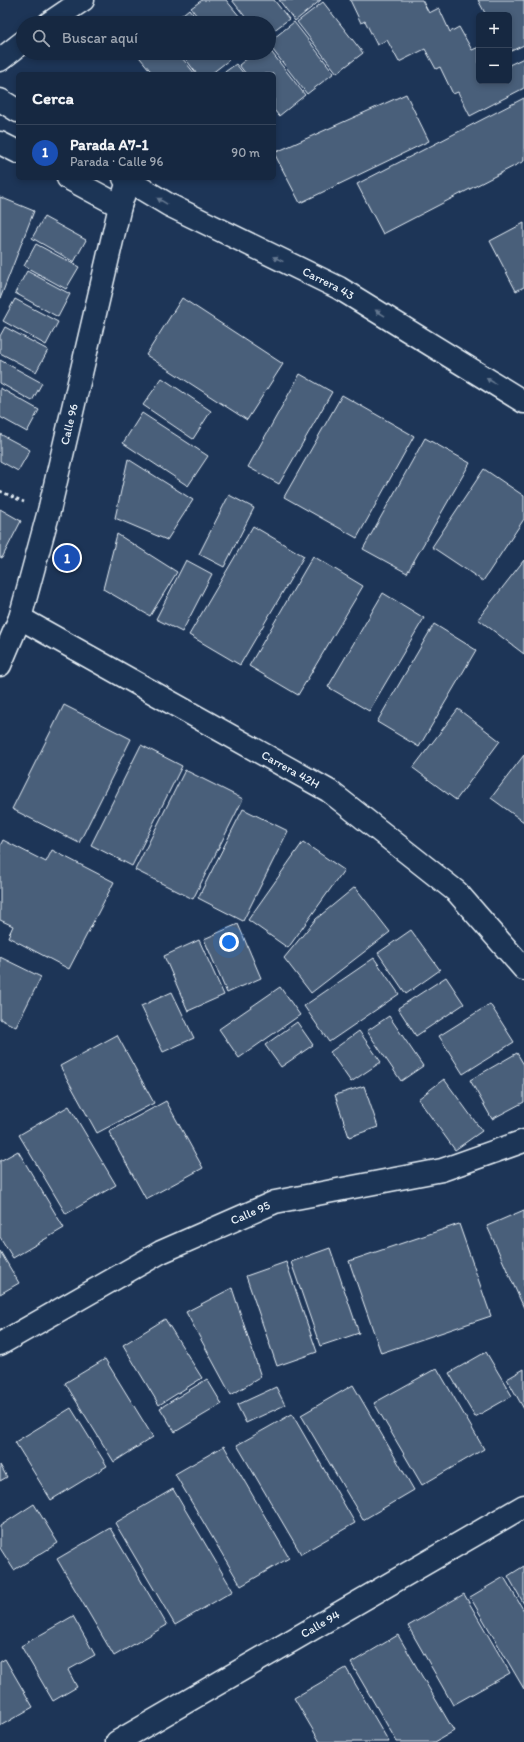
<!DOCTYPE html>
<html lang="es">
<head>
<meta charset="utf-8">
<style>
  body { margin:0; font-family:Itim,sans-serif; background:#23344c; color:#f1f3f6 }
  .controls { position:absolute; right:12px; top:12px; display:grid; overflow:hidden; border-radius:6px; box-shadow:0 2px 6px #0003 }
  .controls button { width:36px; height:36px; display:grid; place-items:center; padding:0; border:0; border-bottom:1px solid #35445a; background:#162841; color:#f1f3f6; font:20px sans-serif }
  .you { position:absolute; left:229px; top:942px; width:14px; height:14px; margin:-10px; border:3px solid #fff; border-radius:50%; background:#1a73e8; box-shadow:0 0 0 6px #1a73e833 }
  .badge { display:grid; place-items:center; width:26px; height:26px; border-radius:50%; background:#ffd166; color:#fff; font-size:13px; font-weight:700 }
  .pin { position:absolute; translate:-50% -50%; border:2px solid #fff; box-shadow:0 1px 4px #0006 }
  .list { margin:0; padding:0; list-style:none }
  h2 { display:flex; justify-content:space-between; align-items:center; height:52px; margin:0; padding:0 16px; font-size:17px }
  h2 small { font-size:13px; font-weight:400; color:#9ea6b1 }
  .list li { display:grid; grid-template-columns:26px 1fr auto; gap:12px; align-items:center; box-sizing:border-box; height:56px; padding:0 16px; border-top:1px solid #35445a }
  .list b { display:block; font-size:15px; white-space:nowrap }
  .list p { margin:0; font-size:13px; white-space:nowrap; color:#9ea6b1 }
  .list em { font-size:13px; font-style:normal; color:#9ea6b1 }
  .icon { flex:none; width:22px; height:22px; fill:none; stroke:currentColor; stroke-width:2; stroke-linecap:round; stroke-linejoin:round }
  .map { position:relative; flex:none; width:524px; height:1742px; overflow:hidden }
  .search { position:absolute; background:#162841; box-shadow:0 2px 6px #0003; left:16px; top:16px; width:260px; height:44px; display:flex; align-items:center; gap:10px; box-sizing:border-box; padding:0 14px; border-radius:22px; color:#9ea6b1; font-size:15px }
  .panel { position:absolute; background:#162841; box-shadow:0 2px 6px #0003; left:16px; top:72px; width:260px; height:108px; border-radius:6px }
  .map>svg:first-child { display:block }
  .building { fill:#495e7a; stroke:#e8f1f8 }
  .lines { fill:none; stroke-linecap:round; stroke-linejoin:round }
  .street-casing { stroke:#e8f1f8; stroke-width:25 }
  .secondary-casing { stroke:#e8f1f8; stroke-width:25 }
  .path { stroke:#e8f1f8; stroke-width:2.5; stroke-dasharray:3 3; stroke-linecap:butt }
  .street { stroke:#1d3557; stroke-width:22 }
  .secondary { stroke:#1d3557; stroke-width:22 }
  .oneway { fill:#64778f }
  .labels { text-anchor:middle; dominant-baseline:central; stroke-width:4; stroke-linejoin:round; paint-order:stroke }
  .street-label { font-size:12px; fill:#e8f1f8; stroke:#1d3557 }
</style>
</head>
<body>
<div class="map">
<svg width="524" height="1742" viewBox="0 0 524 1742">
  <rect width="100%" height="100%" fill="#1d3557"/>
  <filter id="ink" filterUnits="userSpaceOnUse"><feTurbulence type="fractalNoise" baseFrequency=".025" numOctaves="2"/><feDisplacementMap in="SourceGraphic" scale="8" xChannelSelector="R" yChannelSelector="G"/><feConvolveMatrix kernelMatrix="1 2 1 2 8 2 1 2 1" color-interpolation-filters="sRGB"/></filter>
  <g filter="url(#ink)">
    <g class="building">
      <path d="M202,0H226L245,23H202L191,8Z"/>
      <path d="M232,0H274L289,19L269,34V23H250Z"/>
      <path d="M279,0H321L295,21Z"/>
      <path d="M350,0H422L429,13L439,8L450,32L459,27L472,50L479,47V81H509V65L524,58V88L470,116L458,92L453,94L440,67L436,69L425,49L399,62L387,40L377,45L365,21L361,23Z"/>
      <path d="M478,0H524V45L509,52V15H486Z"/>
      <path d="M323,2L363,53L337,73L297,22Z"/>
      <path d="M189,9L200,23H172Z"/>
      <path d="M294,22L334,73L307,94L269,45V42Z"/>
      <path d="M269,49L305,95L279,116L274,110V74H246L239,65L254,53H269Z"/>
      <path d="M136,53H178L195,74H153Z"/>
      <path d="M181,53H223L229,60L211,74H197Z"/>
      <path d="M226,53H239L231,59Z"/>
      <path d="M236,64L244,74H222Z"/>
      <path d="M406,94L429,141L300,203L274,153Z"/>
      <path d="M524,98V161L383,234L357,184Z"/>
      <path d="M0,197L34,211L0,299Z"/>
      <path d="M44,217L86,240L74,262L32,238Z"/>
      <path d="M524,223V287L516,291L490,241Z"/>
      <path d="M36,244L79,267L66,289L24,266Z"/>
      <path d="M27,271L70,294L58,317L15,293Z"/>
      <path d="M182,298L283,364L247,420L146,355Z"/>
      <path d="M15,299L58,322L46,345L3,321Z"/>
      <path d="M5,327L48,350L36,372L0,353V336Z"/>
      <path d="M0,360L42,383L32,401L0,383Z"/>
      <path d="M300,374L332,392L279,484L248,467Z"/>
      <path d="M162,378L211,411L193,439L143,405Z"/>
      <path d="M0,388L39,410L27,432L0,417Z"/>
      <path d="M342,395L414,436L357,538L284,497Z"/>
      <path d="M142,413L208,456L188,486L123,443Z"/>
      <path d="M0,434L30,450L18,471L0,461Z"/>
      <path d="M425,438L470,463L407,573L363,549Z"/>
      <path d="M128,459L193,500L167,540L115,518Z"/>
      <path d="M484,469L524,496V519L483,581L432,547Z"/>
      <path d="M229,495L254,508L224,567L199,554Z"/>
      <path d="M0,509L21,521L2,558L0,557Z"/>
      <path d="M253,526L304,556L240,665L189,635Z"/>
      <path d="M117,534L177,572L150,616L103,589Z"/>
      <path d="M313,556L363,586L298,695L249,666Z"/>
      <path d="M186,560L212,574L182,632L156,619Z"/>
      <path d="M524,560V654L478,619Z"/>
      <path d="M383,593L424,618L369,711L328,687Z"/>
      <path d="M434,624L476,650L419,747L377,722Z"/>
      <path d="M64,705L131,739L79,843L12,809Z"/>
      <path d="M458,709L500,741L456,800L413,768Z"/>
      <path d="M141,745L182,766L132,866L91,845Z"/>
      <path d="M524,755V822L491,798Z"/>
      <path d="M185,770L243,799L193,899L135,870Z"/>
      <path d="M243,809L288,831L243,921L198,898Z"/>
      <path d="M3,840L46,862L52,850L114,882L69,969L8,937L13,926L0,920V846Z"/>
      <path d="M303,842L344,870L288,948L248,920Z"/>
      <path d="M355,887L390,932L311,993L284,958L316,919Z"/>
      <path d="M238,924L261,978L227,993L204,939Z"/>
      <path d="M411,930L440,970L406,994L378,953Z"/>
      <path d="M199,940L224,995L188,1011L164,956Z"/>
      <path d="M0,957L41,977L16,1027L0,1019Z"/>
      <path d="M374,958L399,994L329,1042L304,1006Z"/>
      <path d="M446,977L464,1004L416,1036L398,1008Z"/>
      <path d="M280,987L300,1015L239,1058L219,1029Z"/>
      <path d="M172,992L194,1038L163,1052L141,1006Z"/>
      <path d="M490,1004L514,1042L463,1074L439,1036Z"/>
      <path d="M389,1016L423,1066L401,1081L367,1031Z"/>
      <path d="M297,1022L313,1045L281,1067L265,1045Z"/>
      <path d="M359,1031L381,1062L351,1082L330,1052Z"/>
      <path d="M117,1035L154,1103L97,1133L60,1066Z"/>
      <path d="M517,1053L524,1065V1102L492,1119L470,1080Z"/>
      <path d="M444,1079L482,1131L455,1150L418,1099Z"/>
      <path d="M364,1086L378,1127L349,1137L335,1095Z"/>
      <path d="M166,1101L203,1168L146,1199L109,1132Z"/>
      <path d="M69,1106L116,1185L66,1214L19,1135Z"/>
      <path d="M18,1151L64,1228L13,1258L0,1237V1161Z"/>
      <path d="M524,1210V1308L487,1226Z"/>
      <path d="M459,1224L491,1316L381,1353L349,1261Z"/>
      <path d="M330,1248L359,1333L320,1346L291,1262Z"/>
      <path d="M0,1251L19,1283L0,1294Z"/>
      <path d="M286,1262L317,1352L277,1366L246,1276Z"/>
      <path d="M232,1288L261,1377L231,1395L186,1312Z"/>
      <path d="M165,1319L202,1378L159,1405L123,1345Z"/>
      <path d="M486,1352L512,1396L475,1417L449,1373Z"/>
      <path d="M105,1359L153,1437L114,1462L65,1383Z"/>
      <path d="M437,1368L484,1449L422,1485L374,1403Z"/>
      <path d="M524,1369V1409L507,1379Z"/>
      <path d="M207,1379L222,1404L175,1432L160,1408Z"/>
      <path d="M353,1385L414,1490L363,1520L301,1415Z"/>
      <path d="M276,1387L285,1405L246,1423L237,1405Z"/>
      <path d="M71,1408L107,1466L51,1500L15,1442Z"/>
      <path d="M292,1414L355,1523L301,1554L237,1445Z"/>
      <path d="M224,1446L289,1558L241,1586L175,1474Z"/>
      <path d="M0,1465L7,1477L0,1481Z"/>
      <path d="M173,1489L233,1591L175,1625L115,1523Z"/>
      <path d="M34,1504L58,1543L14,1570L0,1548V1526Z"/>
      <path d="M110,1528L167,1625L114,1656L57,1559Z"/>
      <path d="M524,1566V1604L508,1576Z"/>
      <path d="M504,1577L524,1611V1689L470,1597Z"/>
      <path d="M464,1594L510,1673L453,1705L408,1626Z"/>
      <path d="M73,1616L95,1655L68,1670L77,1687L53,1701L21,1646Z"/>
      <path d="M398,1635L454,1731L435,1742H397L351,1663Z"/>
      <path d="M5,1659L33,1707L0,1726V1662Z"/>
      <path d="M346,1668L389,1742H320L294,1698Z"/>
    </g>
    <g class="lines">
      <g class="street-casing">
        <g id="street">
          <path id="s1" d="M20,618L329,791L457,892L524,969"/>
          <path id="s2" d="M0,665L20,618L49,511L120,206L128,181"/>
          <path id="s3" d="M0,1344L161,1252L275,1202L442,1170L524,1141"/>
          <path id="s4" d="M117,1742L524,1506"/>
        </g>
      </g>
      <g class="secondary-casing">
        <g id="secondary">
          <path d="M49,23L83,0"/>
          <path d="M0,60L23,42"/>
          <path d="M0,100L18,111"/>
          <path d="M0,143L18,152"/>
          <path d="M68,178L120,206"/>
          <path id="s5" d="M124,178L169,205L339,288L524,402"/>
        </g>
      </g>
      <path class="path" d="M0,491L24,502"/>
      <use href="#street" class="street"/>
      <use href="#secondary" class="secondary"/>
    </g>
    <defs><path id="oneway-solid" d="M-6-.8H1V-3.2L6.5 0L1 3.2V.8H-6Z"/></defs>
    <g class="oneway">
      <use href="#oneway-solid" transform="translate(162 201) rotate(-149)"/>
      <use href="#oneway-solid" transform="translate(278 259) rotate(-154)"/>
      <use href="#oneway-solid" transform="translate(380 313) rotate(-148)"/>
      <use href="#oneway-solid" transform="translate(491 381) rotate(-148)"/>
    </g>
  </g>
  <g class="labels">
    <g class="street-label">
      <text stroke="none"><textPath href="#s5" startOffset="230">Carrera 43</textPath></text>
      <text stroke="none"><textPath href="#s2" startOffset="251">Calle 96</textPath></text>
      <text stroke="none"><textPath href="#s1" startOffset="310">Carrera 42H</textPath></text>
      <text stroke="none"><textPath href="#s3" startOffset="283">Calle 95</textPath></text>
      <text stroke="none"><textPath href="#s4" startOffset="235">Calle 94</textPath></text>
    </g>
  </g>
</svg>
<div class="controls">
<button>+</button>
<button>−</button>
</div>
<div class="you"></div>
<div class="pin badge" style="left:67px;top:558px;background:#1a4fb4">1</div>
<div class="search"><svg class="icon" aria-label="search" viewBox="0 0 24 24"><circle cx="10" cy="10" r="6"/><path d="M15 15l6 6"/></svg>Buscar aquí</div>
<section class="panel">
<h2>Cerca<small></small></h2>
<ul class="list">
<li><span class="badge" style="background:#1a4fb4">1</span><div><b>Parada A7-1</b><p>Parada · Calle 96</p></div><em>90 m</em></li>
</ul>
</section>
</div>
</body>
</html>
